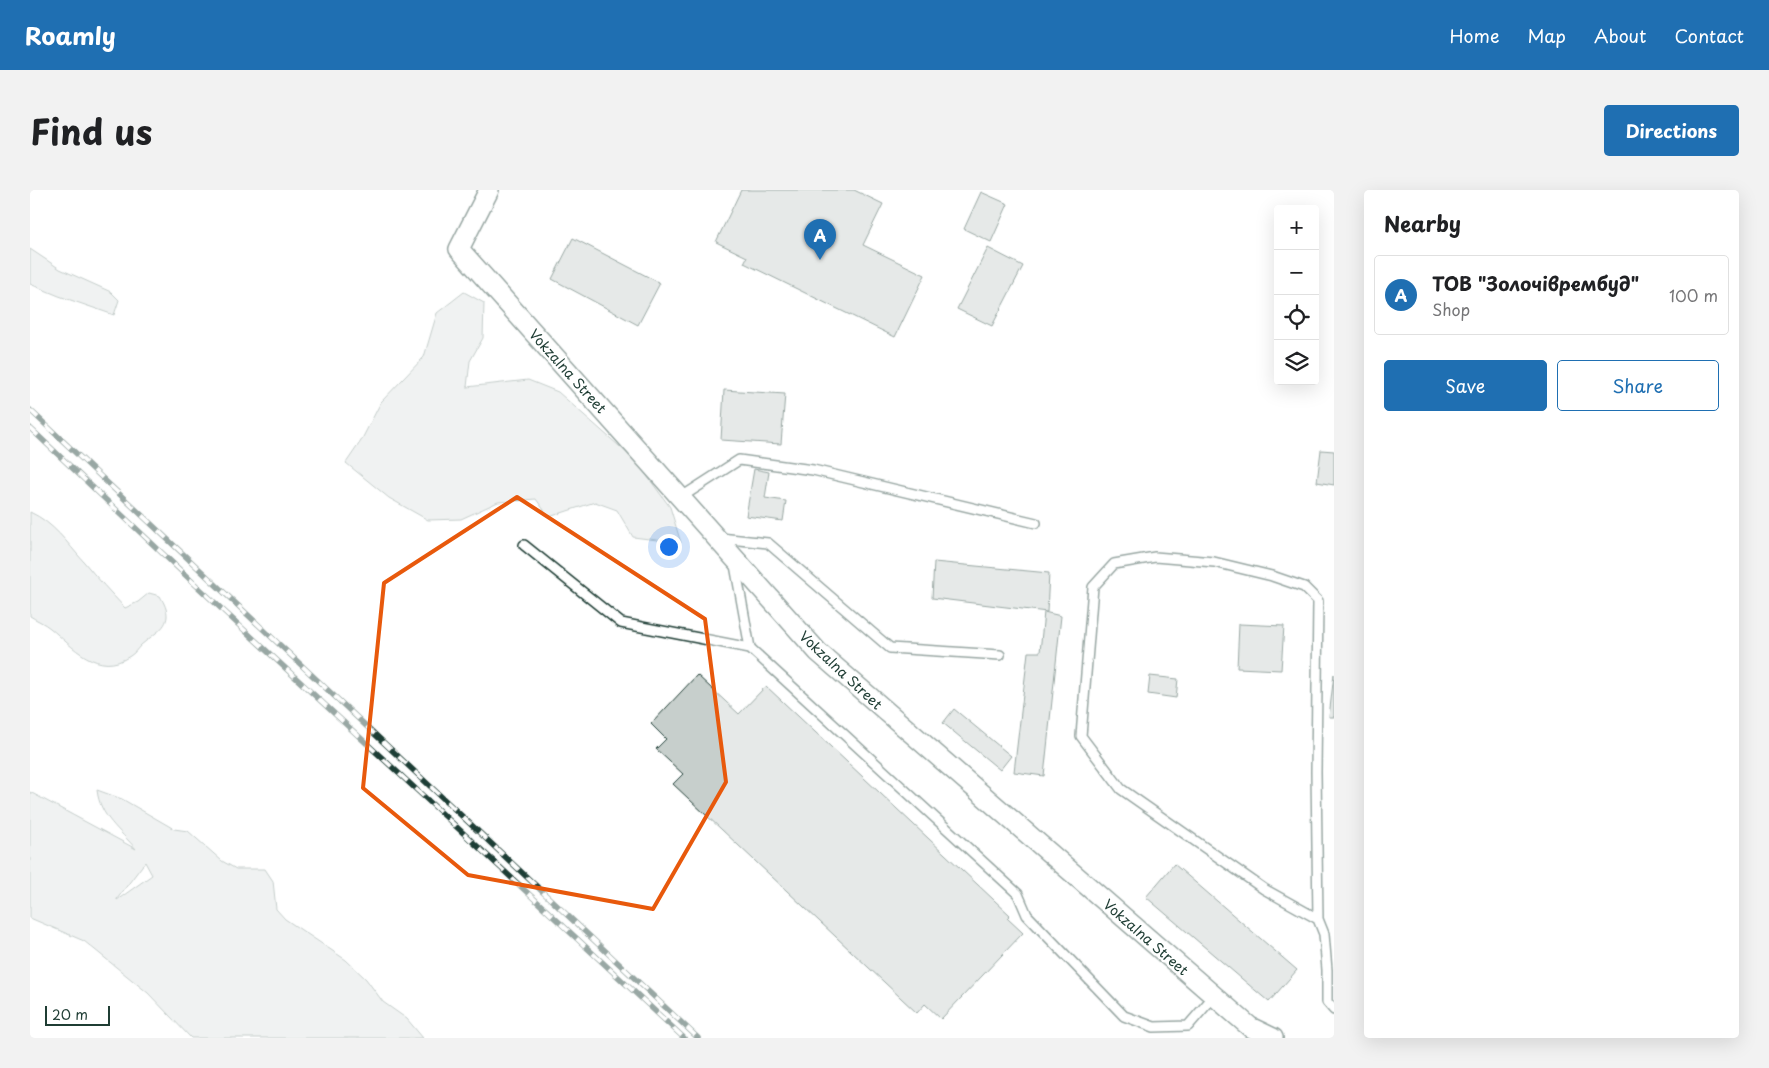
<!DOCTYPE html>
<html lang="en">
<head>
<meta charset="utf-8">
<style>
  body { margin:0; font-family:"Playpen Sans",sans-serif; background:#f2f2f2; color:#202124 }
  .controls { position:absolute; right:15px; top:15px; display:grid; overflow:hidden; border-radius:5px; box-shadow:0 5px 20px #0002 }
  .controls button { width:45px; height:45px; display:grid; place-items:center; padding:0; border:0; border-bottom:1px solid #e0e0e0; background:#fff; color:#202124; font:25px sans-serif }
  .scale { position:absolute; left:15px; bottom:12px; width:65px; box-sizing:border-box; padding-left:5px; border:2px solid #1f3d34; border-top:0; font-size:14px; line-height:18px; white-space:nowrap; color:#1f3d34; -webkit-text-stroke:4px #fff; paint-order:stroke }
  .you { position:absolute; left:638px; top:356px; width:18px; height:18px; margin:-12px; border:4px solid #fff; border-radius:50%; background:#1a73e8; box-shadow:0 0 0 8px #1a73e833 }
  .badge { display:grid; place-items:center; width:32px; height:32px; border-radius:50%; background:#1f6fb2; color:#fff; font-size:16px; font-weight:700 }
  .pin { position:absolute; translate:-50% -41px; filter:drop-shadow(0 1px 2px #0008) }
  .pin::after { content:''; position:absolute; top:26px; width:18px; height:15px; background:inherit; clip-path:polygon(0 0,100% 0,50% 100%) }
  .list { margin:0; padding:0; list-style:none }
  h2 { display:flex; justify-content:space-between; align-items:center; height:65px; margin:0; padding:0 20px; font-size:21px }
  h2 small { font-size:16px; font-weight:400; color:#757577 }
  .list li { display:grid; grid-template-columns:32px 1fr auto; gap:15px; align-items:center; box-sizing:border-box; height:80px; margin:0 10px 10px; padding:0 10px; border:1px solid #e0e0e0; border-radius:5px }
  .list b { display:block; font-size:19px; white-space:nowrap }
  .list p { margin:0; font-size:16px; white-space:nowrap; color:#757577 }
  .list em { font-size:16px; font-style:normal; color:#757577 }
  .actions { display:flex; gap:10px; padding:15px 20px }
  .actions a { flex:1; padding:11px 0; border:1px solid #1f6fb2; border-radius:5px; text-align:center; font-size:18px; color:#1f6fb2 }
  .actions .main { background:#1f6fb2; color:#fff }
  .icon { flex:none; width:28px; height:28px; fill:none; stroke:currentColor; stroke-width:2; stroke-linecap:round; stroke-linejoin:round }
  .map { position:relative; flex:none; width:1304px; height:848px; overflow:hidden; border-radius:5px }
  header { display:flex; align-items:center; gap:30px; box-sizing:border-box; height:70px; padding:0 25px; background:#1f6fb2; color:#fff }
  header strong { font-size:24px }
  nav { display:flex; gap:28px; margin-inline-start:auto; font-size:18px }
  .intro { display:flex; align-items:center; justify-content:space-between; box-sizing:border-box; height:120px; padding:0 30px }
  h1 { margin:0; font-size:35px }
  .button { padding:12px 22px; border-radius:5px; background:#1f6fb2; color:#fff; font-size:18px; font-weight:700 }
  main { display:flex; gap:30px; padding:0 30px }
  aside { flex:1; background:#fff; border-radius:5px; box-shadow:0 5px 20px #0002 }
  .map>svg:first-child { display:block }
  .green { fill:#dee3e2; stroke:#7e908b; fill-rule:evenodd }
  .building { fill:#c7cfcc; stroke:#1f3d34 }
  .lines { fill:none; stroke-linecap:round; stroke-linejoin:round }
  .lane-casing { stroke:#1f3d34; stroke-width:12 }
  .street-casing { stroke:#1f3d34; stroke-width:22 }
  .lane { stroke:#fff; stroke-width:9 }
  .street { stroke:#fff; stroke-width:19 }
  .rail-casing { stroke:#1f3d34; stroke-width:5.5 }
  .rail { stroke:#fff; stroke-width:4; stroke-dasharray:11; stroke-linecap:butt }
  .marked { fill:none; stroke:#e8590c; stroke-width:4; stroke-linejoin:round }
  .labels { text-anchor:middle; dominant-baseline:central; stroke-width:4.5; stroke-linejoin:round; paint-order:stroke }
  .street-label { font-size:14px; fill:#1f3d34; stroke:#fff }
</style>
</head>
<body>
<header>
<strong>Roamly</strong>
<nav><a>Home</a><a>Map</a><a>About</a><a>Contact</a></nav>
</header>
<div class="intro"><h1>Find us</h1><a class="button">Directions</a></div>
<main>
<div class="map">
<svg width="1304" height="848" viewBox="0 0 1304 848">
  <rect width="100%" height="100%" fill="#fff"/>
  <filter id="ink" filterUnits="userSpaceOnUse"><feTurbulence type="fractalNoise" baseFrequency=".02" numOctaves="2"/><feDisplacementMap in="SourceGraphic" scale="10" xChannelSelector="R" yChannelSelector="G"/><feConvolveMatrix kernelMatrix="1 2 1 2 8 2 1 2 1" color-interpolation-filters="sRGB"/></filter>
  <g filter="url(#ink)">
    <g class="green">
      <path d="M0,59L30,79L81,102L89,110L84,125L29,106L0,94Z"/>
      <path d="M434,102L454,113L453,148L440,171L437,197L498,190L528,202L606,271L640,317L651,353L603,347L587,320L565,312L519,327L506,309L468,312L431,329L398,330L359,308L316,273L331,251L351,212L394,167L407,123Z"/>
      <path d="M0,322C24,333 37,353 54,372C67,388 81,403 95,418L108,412L119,403L130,406C139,421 141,432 126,443C121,447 116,451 111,455C107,459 104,464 100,466C68,488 42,456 20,438C14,433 6,430 0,426Z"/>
      <path d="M67,600L92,609L144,639L158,641L192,671L206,679H235L243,691L246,719L255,729L316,770L336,789L353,812L377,829L393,848H161L118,803L54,751L0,728V602L106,659C90,640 70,627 67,600ZM115,672L122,685L87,710V709Z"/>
    </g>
    <g class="building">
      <path d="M711,0H824L853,14L833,55L895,85L865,147L714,73L717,67L686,52Z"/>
      <path d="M951,2L978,14L961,52L934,39Z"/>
      <path d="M543,48L630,93L608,135L522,89Z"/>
      <path d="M958,58L993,76L962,136L927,119Z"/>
      <path d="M694,200L755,204L751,254L691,250Z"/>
      <path d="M1291,260L1304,261V295L1287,292Z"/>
      <path d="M724,279L739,282L735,308L756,311L753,331L716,326Z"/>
      <path d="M904,372L1019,383L1017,422L902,408Z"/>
      <path d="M1014,422L1031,426L1014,586L984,582L998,462H1010Z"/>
      <path d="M1209,434L1254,436L1251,480L1207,478Z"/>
      <path d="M1304,484V527H1299Z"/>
      <path d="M667,485L709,524L736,496L980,725L977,728L993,743L911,829L895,814L887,823L643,594L653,584L626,559L636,549L621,534Z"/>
      <path d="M1120,486L1148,489L1146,508L1118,504Z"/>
      <path d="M924,519L981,566L970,580L913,533Z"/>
      <path d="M1144,674L1267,780L1239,812L1116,707Z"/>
    </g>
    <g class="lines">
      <g class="lane-casing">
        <g id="lane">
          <path d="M650,308L709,270L783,280L1006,333"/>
          <path d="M690,348L738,353L860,458L970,465"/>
          <path d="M494,355L591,433L720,458L988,704L997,725L1094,826L1124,837L1158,836L1184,806"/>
          <path d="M705,375L720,458"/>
          <path d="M1288,729L1234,699L1091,599L1051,546L1063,397L1084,374L1125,367L1184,372L1242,386L1274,397L1288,411L1286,582L1288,729L1294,744L1297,780V812L1304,820"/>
        </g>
      </g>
      <g class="street-casing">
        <path id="street" d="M459,0L429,59L788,462L1220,837L1243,848"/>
      </g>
      <use href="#lane" class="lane"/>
      <use href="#street" class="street"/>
      <g class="rail-casing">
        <g id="rail">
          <path d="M0,220L668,848"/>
          <path d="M0,238L168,397L654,848"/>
        </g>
      </g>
      <use href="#rail" class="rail"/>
    </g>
  </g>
  <path d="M0 0H1304V848H0ZM487,307L675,429L696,592L623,719L438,685L333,598L354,393Z" fill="#fff" fill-opacity=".55" fill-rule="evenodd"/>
  <path class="marked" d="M487,307L675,429L696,592L623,719L438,685L333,598L354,393Z"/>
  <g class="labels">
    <g class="street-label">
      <text transform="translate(538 181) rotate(48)">Vokzalna Street</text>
      <text transform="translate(811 480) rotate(43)">Vokzalna Street</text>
      <text transform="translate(1116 747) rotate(41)">Vokzalna Street</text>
    </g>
  </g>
</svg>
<div class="controls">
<button>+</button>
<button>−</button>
<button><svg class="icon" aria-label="locate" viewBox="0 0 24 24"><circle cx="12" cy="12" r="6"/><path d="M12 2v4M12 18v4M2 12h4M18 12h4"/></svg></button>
<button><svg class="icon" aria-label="layers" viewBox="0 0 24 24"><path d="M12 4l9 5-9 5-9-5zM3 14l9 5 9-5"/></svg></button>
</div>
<div class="scale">20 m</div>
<div class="you"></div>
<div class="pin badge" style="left:790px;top:70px">A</div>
</div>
<aside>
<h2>Nearby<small></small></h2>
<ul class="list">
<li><span class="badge">A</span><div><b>ТОВ &quot;Золочіврембуд&quot;</b><p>Shop</p></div><em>100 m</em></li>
</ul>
<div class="actions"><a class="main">Save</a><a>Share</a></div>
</aside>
</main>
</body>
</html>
